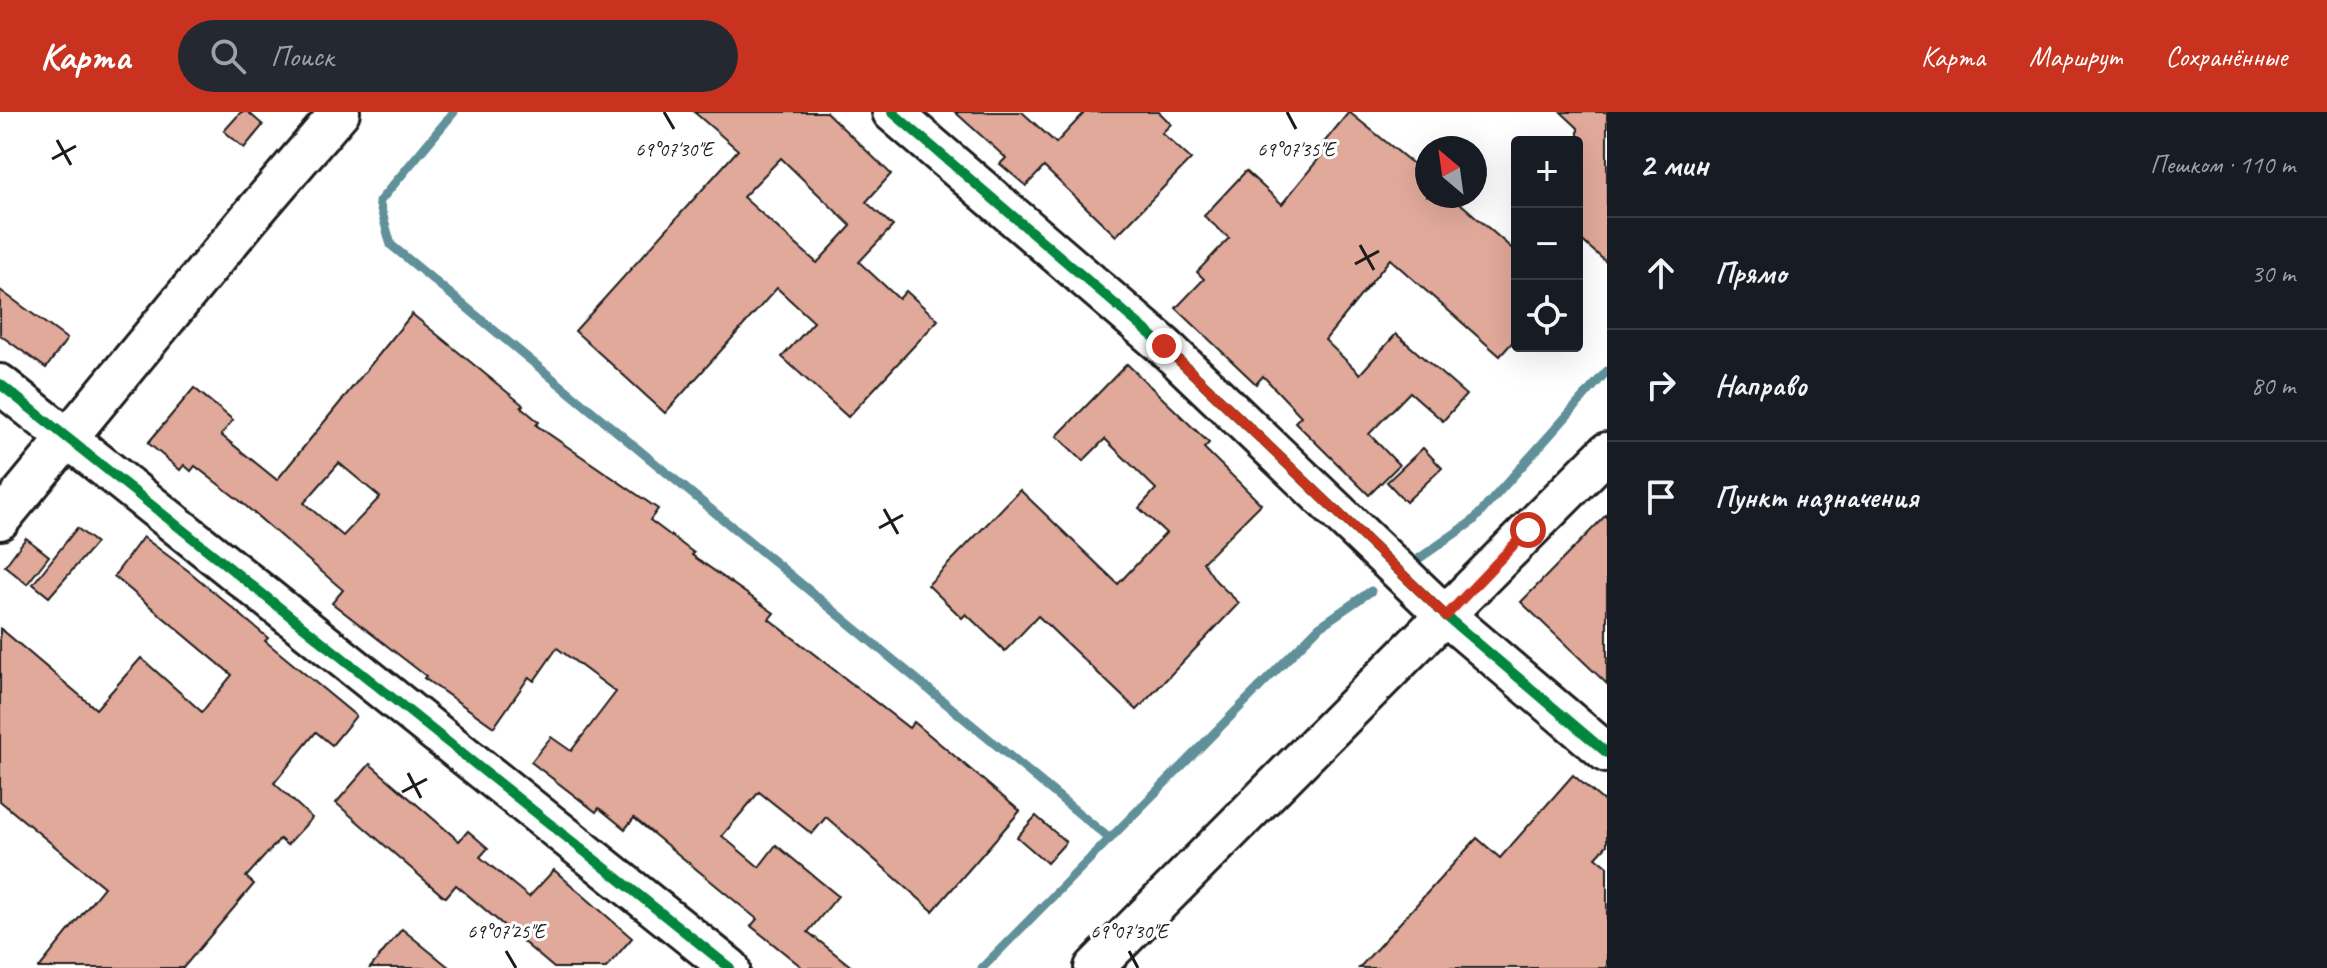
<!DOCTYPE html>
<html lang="ru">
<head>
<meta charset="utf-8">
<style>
  body { margin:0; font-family:Caveat,sans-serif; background:#242831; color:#f1f3f6 }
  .controls { position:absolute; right:24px; top:24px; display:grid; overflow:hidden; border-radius:8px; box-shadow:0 8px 32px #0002 }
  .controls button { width:72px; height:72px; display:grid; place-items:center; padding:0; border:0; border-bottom:2px solid #363941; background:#171b24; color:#f1f3f6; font:40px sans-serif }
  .compass { position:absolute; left:1415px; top:24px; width:72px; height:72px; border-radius:50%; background:#171b24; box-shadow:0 8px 32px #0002; rotate:331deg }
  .stop { position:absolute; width:24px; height:24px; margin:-18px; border:6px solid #c8321e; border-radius:50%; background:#fff }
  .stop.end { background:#c8321e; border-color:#fff; box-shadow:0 2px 8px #0008 }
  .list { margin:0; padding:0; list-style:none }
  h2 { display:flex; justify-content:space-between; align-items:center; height:104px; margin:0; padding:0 32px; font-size:34px }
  h2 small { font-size:26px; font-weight:400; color:#9ea1a6 }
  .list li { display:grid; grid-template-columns:52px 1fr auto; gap:24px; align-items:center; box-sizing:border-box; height:112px; padding:0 32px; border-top:2px solid #363941 }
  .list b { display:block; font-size:30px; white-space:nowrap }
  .list em { font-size:26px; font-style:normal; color:#9ea1a6 }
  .icon { flex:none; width:44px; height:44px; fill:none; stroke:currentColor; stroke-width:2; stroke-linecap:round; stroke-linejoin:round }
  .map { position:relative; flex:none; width:1607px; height:856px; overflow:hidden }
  header { display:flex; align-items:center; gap:48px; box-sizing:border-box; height:112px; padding:0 40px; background:#c8321e; color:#fff }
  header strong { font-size:38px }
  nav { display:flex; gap:44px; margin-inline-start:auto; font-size:28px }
  .search { width:560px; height:72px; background:#242831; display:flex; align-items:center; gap:20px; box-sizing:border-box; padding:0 28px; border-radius:44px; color:#9ea1a6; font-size:30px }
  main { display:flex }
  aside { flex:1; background:#171b24 }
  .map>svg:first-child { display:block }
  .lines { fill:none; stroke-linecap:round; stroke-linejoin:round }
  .stream { stroke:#619099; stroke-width:9 }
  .building { fill:#e1a999; stroke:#1c1c1c; stroke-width:2; fill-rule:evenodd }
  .minor-casing { stroke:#1c1c1c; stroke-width:44 }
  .minor { stroke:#fff; stroke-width:38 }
  .cycleway-casing { stroke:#fff; stroke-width:15 }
  .cycleway { stroke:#00873e; stroke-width:10 }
  .route { stroke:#c8321e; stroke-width:10 }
  .ticks { fill:none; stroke:#1c1c1c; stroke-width:3 }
  .ticks-label { font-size:20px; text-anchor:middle; fill:#1c1c1c; stroke:#fff; stroke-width:6; stroke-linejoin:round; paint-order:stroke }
</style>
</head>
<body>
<header>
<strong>Карта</strong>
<div class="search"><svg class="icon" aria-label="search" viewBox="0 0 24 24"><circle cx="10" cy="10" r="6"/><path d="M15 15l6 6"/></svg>Поиск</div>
<nav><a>Карта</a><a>Маршрут</a><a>Сохранённые</a></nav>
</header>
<main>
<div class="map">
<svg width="1607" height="856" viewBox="0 0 1607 856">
  <rect width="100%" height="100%" fill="#fff"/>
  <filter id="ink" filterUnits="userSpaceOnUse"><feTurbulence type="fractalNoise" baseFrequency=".0125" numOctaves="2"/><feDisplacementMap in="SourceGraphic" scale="16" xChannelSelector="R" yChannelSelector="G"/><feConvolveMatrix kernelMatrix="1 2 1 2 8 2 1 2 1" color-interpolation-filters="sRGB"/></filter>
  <g filter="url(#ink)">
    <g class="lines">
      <g class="stream">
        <path d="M454,0L379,90L391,133L1110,727"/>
        <path d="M1414,450L1473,409L1607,259"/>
        <path d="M982,856L1319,515L1371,479"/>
      </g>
    </g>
    <g class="building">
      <path d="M241,0H248L263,13L244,36L224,19Z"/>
      <path d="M694,0H826L891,62L866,90L893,114L859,150L899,187L906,179L938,208L848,305L782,245L814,210L777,176L665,301L575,219L738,38ZM781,46L851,114L817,151L743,85Z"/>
      <path d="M955,0H1022L1056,31L1085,0H1159L1171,12L1162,21L1191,47L1116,124L1044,55L1026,74L1000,52L1006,46Z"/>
      <path d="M1349,0L1427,63V84H1452L1517,141V225L1500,244L1390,147L1325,228L1360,262L1396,222L1466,283L1443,309L1410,280L1369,322L1399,353L1369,383L1295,310L1301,304L1263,264L1256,272L1176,196L1204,167L1197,160L1229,126L1204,104L1246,59L1282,92L1321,44L1316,40Z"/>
      <path d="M1561,0H1607V151L1577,124L1578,16Z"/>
      <path d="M0,178L67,227L46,256L0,223Z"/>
      <path d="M412,202L523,293L521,295L539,310L536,313L658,397L650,408L694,441L692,443L774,501L769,507L909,616L914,610L1020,699L933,799L826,705L812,722L759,680L722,724L759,755L776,733L838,784L808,820L853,856H803L751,814L757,807L634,706L625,717L599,696L596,700L531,650L551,625L571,639L616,580L557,536L534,569L529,565L494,615L424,566L426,564L332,491L343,478L240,389L195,354L191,359L184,353L180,358L148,331L194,276L233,308L221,323L277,368ZM339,351L380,385L343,424L304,391Z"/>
      <path d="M1127,252L1209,331L1204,336L1261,392L1203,450L1216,469L1239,491L1137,598L1038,504L1005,539L966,502L962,506L928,473L1020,378L1118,472L1166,421L1139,396L1156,377L1105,327L1083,349L1057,324Z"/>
      <path d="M1423,336L1442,356L1406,390L1387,370Z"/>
      <path d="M1607,402V572L1521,490Z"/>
      <path d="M77,416L96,431L49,485L33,472Z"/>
      <path d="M143,425L190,460L268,526L265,529L356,604L332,633L316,620L274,671L312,706L287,733L280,727L246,765L254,772L183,856H39L104,775L0,689V516L96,597L141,546L202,600L232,563L114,464Z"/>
      <path d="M26,426L49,444L27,472L5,454Z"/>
      <path d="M370,652L459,729L468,719L488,736L480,745L529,785L554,758L632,826L606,856H554L456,773L446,785L443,784L336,691Z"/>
      <path d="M1573,663L1607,692V733L1596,745L1607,754V856H1359L1477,726L1500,746Z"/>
      <path d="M1036,704L1066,730L1047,751L1017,725Z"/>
      <path d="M402,817L450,856H370Z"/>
    </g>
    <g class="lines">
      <g class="minor-casing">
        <g id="minor">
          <path d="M892,0L1164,234L1446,504L1607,641"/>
          <path d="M0,272L730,856"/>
          <path d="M0,408L250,105L340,0"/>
          <path d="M1094,856L1607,340"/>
        </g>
      </g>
      <use href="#minor" class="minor"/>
      <g class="cycleway-casing">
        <g id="cycleway">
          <path d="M892,0L1164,234L1446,504L1607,641"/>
          <path d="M0,272L730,856"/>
        </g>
      </g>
      <use href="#cycleway" class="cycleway"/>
    </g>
  </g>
  <g class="lines" filter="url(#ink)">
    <path class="route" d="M1164,234L1446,504L1528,418"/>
  </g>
  <path class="ticks" d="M664,0L674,17M1287,0L1296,17M57,28L71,53M52,47L76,34M1360,133L1374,158M1355,152L1379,139M884,397L898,422M879,416L903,403M408,661L421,686M402,680L427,667M506,839L516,856M1129,839L1138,856"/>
  <g class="ticks-label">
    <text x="674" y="44">69°07'30"E</text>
    <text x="1296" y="44">69°07'35"E</text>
    <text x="506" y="826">69°07'25"E</text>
    <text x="1129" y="826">69°07'30"E</text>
  </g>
</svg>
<div class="controls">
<button>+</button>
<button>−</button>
<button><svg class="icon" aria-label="locate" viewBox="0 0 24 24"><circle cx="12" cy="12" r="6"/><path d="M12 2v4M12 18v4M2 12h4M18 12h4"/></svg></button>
</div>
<svg class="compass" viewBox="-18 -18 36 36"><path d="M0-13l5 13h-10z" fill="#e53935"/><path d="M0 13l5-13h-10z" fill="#9ea1a6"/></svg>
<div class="stop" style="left:1528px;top:418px"></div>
<div class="stop end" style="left:1164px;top:234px"></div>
</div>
<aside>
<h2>2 мин<small>Пешком · 110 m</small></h2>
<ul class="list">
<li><svg class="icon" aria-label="ahead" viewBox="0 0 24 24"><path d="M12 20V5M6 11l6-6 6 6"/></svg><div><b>Прямо</b></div><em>30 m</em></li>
<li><svg class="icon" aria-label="right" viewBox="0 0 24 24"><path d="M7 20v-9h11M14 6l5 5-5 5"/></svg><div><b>Направо</b></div><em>80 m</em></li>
<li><svg class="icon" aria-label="arrive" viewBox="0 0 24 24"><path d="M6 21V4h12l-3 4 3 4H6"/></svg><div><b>Пункт назначения</b></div></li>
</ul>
</aside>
</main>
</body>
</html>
